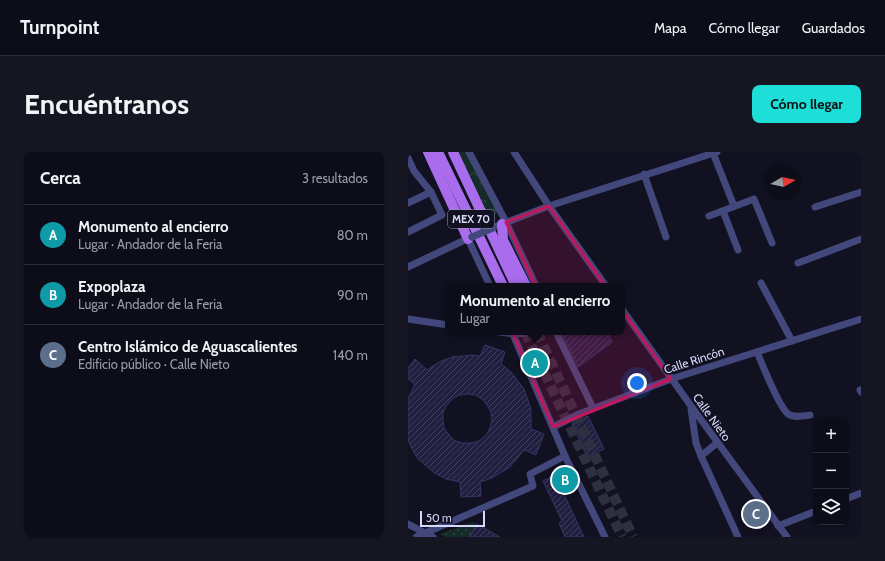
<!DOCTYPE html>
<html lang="es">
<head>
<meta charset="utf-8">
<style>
  body { margin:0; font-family:Cabin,sans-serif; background:#161623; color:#f1f3f6 }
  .controls { position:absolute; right:12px; bottom:12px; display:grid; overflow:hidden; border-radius:8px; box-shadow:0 1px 3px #0004 }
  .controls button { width:36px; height:36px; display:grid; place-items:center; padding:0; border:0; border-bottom:1px solid #2d2d39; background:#0d0d1a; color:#f1f3f6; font:20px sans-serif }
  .compass { position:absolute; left:357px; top:12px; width:36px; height:36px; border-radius:50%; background:#0d0d1a; box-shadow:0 1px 3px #0004; rotate:81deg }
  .scale { position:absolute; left:12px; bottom:10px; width:65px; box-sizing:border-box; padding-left:4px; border:2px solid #d7d8fa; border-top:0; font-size:11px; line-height:14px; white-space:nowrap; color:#d7d8fa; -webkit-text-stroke:3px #112; paint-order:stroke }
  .you { position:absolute; left:229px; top:231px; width:14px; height:14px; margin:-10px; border:3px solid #fff; border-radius:50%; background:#1a73e8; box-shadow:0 0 0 6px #1a73e833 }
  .badge { display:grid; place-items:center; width:26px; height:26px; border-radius:50%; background:#1ddfd7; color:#fff; font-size:13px; font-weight:700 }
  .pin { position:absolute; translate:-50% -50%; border:2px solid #fff; box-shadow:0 1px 4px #0006 }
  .popup { position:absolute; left:37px; top:131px; width:180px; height:52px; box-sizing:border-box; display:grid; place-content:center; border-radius:8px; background:#0d0d1a; filter:drop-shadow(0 1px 3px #0005); font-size:13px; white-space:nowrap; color:#9a9ca2 }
  .popup b { font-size:15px; color:#f1f3f6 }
  .popup::after { content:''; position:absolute; left:50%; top:100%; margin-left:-8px; border:8px solid transparent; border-top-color:#0d0d1a }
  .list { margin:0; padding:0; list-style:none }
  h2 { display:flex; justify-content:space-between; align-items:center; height:52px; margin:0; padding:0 16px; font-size:17px }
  h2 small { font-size:13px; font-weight:400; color:#9a9ca2 }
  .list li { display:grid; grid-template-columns:26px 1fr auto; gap:12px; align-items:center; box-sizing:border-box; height:60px; padding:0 16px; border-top:1px solid #2d2d39 }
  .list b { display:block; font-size:15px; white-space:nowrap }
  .list p { margin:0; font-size:13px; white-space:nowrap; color:#9a9ca2 }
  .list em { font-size:13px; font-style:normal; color:#9a9ca2 }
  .icon { flex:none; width:22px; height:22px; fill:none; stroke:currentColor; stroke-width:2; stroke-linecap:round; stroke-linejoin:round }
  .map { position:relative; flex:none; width:453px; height:385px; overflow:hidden; border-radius:8px }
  header { display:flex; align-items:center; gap:24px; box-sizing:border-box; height:56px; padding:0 20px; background:#0d0d1a; border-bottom:1px solid #2d2d39 }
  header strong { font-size:19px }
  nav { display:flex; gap:22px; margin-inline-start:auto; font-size:14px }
  .intro { display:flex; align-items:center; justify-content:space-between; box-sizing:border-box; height:96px; padding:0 24px }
  h1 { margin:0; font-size:28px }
  .button { padding:10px 18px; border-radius:8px; background:#1ddfd7; color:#111; font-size:14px; font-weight:700 }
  main { display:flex; gap:24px; padding:0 24px }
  aside { flex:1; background:#0d0d1a; border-radius:8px; box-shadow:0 1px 3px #0004 }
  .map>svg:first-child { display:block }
  .grass { fill:url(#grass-dots) }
  .park { fill:url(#park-crowns) }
  .building { fill:url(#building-hatch); stroke:#373469; fill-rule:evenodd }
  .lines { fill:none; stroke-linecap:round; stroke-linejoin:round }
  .primary-tunnel { stroke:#2f2f42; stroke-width:10; stroke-dasharray:10 5; stroke-linecap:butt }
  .street { stroke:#42487b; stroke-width:7 }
  .primary { stroke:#a96cec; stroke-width:10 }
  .street-bridge { stroke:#42487b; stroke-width:7 }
  .marked { fill:#c2185b; fill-opacity:0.2; stroke:#c2185b; stroke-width:3; stroke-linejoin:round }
  .labels { text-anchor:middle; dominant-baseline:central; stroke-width:3.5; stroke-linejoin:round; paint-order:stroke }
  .shield { fill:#112; stroke:#9c9cb9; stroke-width:1 }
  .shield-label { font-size:11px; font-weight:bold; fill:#d7d8fa }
  .street-label { font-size:12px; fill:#d7d8fa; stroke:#112 }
</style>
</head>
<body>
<header>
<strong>Turnpoint</strong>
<nav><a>Mapa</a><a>Cómo llegar</a><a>Guardados</a></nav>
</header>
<div class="intro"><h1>Encuéntranos</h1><a class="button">Cómo llegar</a></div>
<main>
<aside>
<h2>Cerca<small>3 resultados</small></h2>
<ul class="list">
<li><span class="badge" style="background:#0f9aa8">A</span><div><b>Monumento al encierro</b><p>Lugar · Andador de la Feria</p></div><em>80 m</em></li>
<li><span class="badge" style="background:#0f9aa8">B</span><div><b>Expoplaza</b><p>Lugar · Andador de la Feria</p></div><em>90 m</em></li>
<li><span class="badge" style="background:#5c6f8a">C</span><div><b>Centro Islámico de Aguascalientes</b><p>Edificio público · Calle Nieto</p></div><em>140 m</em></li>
</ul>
</aside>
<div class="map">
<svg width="453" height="385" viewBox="0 0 453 385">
  <defs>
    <pattern id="grass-dots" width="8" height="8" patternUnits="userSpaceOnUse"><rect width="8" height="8" fill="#152b27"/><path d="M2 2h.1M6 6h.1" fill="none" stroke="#364947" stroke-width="1.8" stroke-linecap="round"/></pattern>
    <pattern id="park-crowns" width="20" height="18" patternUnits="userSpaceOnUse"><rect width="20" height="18" fill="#152b27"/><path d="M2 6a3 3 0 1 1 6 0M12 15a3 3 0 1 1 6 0" fill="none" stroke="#364947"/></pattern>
    <pattern id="building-hatch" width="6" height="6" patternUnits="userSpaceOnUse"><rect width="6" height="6" fill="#211f40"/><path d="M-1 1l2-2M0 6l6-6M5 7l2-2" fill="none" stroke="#403f5c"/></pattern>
  </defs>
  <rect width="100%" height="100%" fill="#112"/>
  <path class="grass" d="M64,370L69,372L62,385H37L32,382Z"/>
  <path class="park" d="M49,0H64L95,58L79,66Z"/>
  <g class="building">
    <path d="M153,180H199L204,190L170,215Z"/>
    <path d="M77,193L97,200L93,212L103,220L116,237L123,257V277L136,282L128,303L116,298L102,315L84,326L72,330L73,344L53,345L52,330L38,327L25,320L9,306L4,297L0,288V247L7,232L0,227V216L7,207L19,218L31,210L44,205L65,203L72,204ZM59,242L67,243L74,247L79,253L83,260L84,268L82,276L78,283L71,289L64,291H55L47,289L41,283L36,276L35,268V260L39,253L44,247L51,243Z"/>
    <path d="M180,264L196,297L179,305L164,271Z"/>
    <path d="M147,323L176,385H157L151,371L154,369L135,329Z"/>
    <path d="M69,372L92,385H62Z"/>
  </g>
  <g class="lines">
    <g class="primary-tunnel">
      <path d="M117,180L214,385"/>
      <path d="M129,180L225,385"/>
    </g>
    <g class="street">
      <path d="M61,0L98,70L128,134"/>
      <path d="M106,0L141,54L198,134"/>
      <path d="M305,1L326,54"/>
      <path d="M0,6L6,19L23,40L34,63L0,80"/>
      <path d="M236,22L258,85"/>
      <path d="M0,51L23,40"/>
      <path d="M407,55L453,40"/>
      <path d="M315,59L330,98"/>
      <path d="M301,64L346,47L364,91"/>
      <path d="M89,74L141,54L309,0"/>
      <path d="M60,87L82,134"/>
      <path d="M390,111L453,87"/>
      <path d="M0,115L63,85"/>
      <path d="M353,131L384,189"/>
      <path d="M214,157L283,254L379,385"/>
      <path d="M0,167L40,173"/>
      <path d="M91,180L105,182L135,180"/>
      <path d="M104,180L157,304L197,385"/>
      <path d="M148,180L185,256"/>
      <path d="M349,200C355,214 370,253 380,262C386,266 395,264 402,263"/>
      <path d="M452,238L453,240"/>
      <path d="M283,257L288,291L293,304L330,385"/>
      <path d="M145,275L171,262L263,227L453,167"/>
      <path d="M293,304L309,291"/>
      <path d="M438,347L453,341"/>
      <path d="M0,372L25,385"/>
      <path d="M370,374L408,359"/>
      <path d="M8,385L125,334L122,322L157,304"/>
    </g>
    <g class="primary">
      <path d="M20,0L60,87"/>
      <path d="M30,0L95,134"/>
      <path d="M45,0L108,134"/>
      <path d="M94,72L95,88L118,134"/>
    </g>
    <path class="street-bridge" d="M64,85L85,76"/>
  </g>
  <path class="marked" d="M141,54L263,227L145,275L105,182L148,179L98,70Z"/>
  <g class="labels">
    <rect class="shield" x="40" y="58" width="46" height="18" rx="3"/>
    <g class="shield-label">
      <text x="63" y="67">MEX 70</text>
    </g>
    <g class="street-label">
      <text transform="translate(286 208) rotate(-18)">Calle Rincón</text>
      <text transform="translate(304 265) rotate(54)">Calle Nieto</text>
    </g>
  </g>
</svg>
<div class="controls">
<button>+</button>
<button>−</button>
<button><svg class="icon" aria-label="layers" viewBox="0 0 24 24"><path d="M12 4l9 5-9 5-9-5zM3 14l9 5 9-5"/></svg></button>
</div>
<svg class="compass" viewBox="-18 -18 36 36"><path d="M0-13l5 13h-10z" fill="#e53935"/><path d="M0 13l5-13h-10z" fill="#9a9ca2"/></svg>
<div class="scale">50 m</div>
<div class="you"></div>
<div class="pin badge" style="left:127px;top:211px;background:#0f9aa8">A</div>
<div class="popup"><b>Monumento al encierro</b>Lugar</div>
<div class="pin badge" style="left:157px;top:328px;background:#0f9aa8">B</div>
<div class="pin badge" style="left:348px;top:362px;background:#5c6f8a">C</div>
</div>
</main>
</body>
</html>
